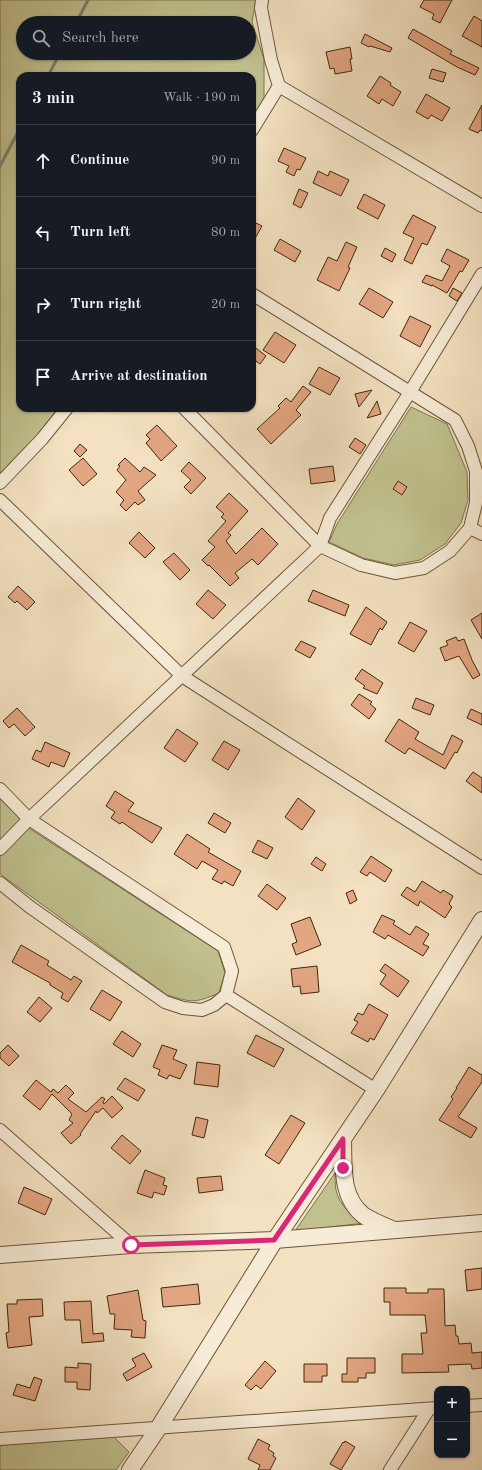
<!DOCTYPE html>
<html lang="en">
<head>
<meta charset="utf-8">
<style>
  body { margin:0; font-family:"Old Standard TT",serif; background:#20242c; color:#f1f3f6 }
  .controls { position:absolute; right:12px; bottom:12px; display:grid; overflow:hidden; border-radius:8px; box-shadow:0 1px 3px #0004 }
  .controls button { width:36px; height:36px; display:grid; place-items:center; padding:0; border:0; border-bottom:1px solid #363941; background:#171b24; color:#f1f3f6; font:20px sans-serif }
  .stop { position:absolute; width:12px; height:12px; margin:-9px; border:3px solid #db2777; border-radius:50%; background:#fff }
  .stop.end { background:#db2777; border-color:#fff; box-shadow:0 1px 4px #0008 }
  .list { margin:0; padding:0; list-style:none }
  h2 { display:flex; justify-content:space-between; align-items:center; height:52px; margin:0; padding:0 16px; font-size:17px }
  h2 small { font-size:13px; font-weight:400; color:#9ea1a6 }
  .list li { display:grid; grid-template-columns:26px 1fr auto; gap:12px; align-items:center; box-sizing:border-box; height:72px; padding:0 16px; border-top:1px solid #363941 }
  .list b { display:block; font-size:15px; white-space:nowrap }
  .list em { font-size:13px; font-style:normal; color:#9ea1a6 }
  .icon { flex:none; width:22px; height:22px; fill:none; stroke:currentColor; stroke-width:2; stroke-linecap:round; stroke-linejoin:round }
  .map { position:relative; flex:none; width:482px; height:1470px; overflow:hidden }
  .search { position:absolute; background:#171b24; box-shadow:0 1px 3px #0004; left:16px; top:16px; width:240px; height:44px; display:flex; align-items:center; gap:10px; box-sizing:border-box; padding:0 14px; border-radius:22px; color:#9ea1a6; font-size:15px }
  .panel { position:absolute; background:#171b24; box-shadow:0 1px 3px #0004; left:16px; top:72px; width:240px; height:340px; border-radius:12px }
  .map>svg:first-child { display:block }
  .green { fill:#c0c18f; stroke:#80744e; fill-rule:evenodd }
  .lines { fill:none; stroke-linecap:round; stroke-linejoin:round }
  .stream { stroke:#77826d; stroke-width:3 }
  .building { fill:#e3a682; stroke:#3f280d }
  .minor-casing { stroke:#6c563a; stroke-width:14 }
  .tertiary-casing { stroke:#6c563a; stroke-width:18 }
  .minor { stroke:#f7ecd7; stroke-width:12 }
  .tertiary { stroke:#f7ecd7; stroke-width:16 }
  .route { stroke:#db2777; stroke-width:5 }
</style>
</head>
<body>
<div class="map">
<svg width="482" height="1470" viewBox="0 0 482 1470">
  <rect width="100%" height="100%" fill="#f3e1c1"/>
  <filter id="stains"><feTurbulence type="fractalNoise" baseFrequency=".005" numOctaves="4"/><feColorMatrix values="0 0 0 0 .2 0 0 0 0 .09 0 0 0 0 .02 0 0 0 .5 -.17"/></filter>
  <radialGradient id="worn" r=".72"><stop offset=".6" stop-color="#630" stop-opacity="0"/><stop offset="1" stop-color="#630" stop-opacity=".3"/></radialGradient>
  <g class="green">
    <path d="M0,0H256L252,22L264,59V98L252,119V76H20V408H58L37,436L0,474ZM23,23H249V53H23Z"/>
    <path d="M411,407L447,424L467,472L468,500L461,523L445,544L420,560L394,565L363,558L329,542L337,524Z"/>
    <path d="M0,798L30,829L218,951L225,973L219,993C195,1003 193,1003 167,995L0,874Z"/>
    <path d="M335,1173C335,1179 335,1185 336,1190C339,1204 352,1218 365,1223L295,1231Z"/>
    <path d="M114,1437L129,1452L116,1470H0V1445Z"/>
  </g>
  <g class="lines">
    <g class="stream">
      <path d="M76,23L88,0"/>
      <path d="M48,76L60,53"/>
      <path d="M0,166L20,128"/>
    </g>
  </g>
  <g class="building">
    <path d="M424,0H452L440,23L432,19L434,14L420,7Z"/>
    <path d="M474,16L482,21V47L462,36Z"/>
    <path d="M413,29L452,51L450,54L479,68L475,75L457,67L408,38Z"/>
    <path d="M365,34L392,48L390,52L370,46L369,47L361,43Z"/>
    <path d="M350,47L352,59H350L352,71L335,74L334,68L330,69L326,52Z"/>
    <path d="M432,69L446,73L443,82L429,78Z"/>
    <path d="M380,76L391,83L390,85L401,92L393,106L382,99L379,104L367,96Z"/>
    <path d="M426,94L450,108L442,121L431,115L428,119L416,112Z"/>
    <path d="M482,105V131L480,130L478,133L469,129Z"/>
    <path d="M284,148L306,158L300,170L297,169L294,176L286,172L289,166L278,161Z"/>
    <path d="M318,171L328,176L330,171L349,180L341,196L313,183Z"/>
    <path d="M299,189L308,193L301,208L293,204Z"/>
    <path d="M364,194L385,205L378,219L357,208Z"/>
    <path d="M413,215L436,227L427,245L422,243L412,264L404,260L414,238L403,233Z"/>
    <path d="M252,221L262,226L252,244Z"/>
    <path d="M280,239L301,251L295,262L274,250Z"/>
    <path d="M346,242L357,247L348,267L350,268L339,291L317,280L328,257L337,261Z"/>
    <path d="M385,248L396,254L392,262L381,256Z"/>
    <path d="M447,249L469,260L462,272L460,271L447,293L432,285V286L422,282L426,275L442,281L450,266L441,261Z"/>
    <path d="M369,288L393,302L383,318L359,304Z"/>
    <path d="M453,288L462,293L457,301L449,296Z"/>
    <path d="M410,316L431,326L420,347L400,336Z"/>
    <path d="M275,332L296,345L284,363L263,350Z"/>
    <path d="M252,345L266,356L260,364L252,358Z"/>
    <path d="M319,367L340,378L330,395L309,384Z"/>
    <path d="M303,386L311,392L296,410L301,415L271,444L257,429L280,408L278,406L286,398L291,402Z"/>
    <path d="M372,390L359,407L355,394Z"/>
    <path d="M377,401L381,414L367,418Z"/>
    <path d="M157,425L177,446L161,461L146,443L150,439L146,435Z"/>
    <path d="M355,438L366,445L360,454L349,447Z"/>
    <path d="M80,444L87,450L80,457L74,451Z"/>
    <path d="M83,458L97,474L83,486L69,470Z"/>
    <path d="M125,458L140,472L144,467L156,475L138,491L145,500L138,505L135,502L126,511L120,505L124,500L116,492L126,480L117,470L120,466L118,465Z"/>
    <path d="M189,462L206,478L191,494L184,487L191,480L181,471Z"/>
    <path d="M333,466L335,481L311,484L309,469Z"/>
    <path d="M398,481L407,487L402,495L393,489Z"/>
    <path d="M229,493L248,511L228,533L231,535L226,541L236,554L262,528L278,544L258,565L252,559L235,573L239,578L230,586L209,565L208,566L202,560L215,547L208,541L226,521L221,517L224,514L216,507Z"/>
    <path d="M139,532L155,548L145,558L129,543Z"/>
    <path d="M174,553L190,570L180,580L163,562Z"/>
    <path d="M18,586L35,602L27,610L17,601L15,603L8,597Z"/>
    <path d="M208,590L226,605L213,619L196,604Z"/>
    <path d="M313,590L349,605L345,616L308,601Z"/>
    <path d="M366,607L387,622L382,630L380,628L371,645L350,634Z"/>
    <path d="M482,613V639L471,620Z"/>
    <path d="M410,622L427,631L414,652L398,643Z"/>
    <path d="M456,637L458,641L464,639L472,660L480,675L473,679L459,656L445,661L440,648L448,645L446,641Z"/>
    <path d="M301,641L316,648L310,658L295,650Z"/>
    <path d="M362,669L383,683L377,694L363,688L365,686L355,679Z"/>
    <path d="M359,694L372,702L370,704L376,709L369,719L351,705Z"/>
    <path d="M416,698L434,705L430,715L412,708Z"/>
    <path d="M17,708L35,727L25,736L14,724L9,728L3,721Z"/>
    <path d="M471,709L482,714V725L467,718Z"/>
    <path d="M399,719L419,732L415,739L443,755L452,735L463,741L457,753L455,752L445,769L409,748L405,754L385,741Z"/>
    <path d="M177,729L198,743L185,762L164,748Z"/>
    <path d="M224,741L240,750L228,770L212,760Z"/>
    <path d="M45,742L70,753L64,767L51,762L49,767L32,759L36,750L41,752Z"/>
    <path d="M473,772L482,778V793L466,781Z"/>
    <path d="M115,791L134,803L128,811L162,828L152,843L122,822L120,824L111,818L115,812L106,806Z"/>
    <path d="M298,798L315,811L302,830L285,817Z"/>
    <path d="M214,813L231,823L225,833L208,823Z"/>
    <path d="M187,834L210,849L208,852L241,871L233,886L224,881L222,884L212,879L218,870L202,861L197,869L174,854Z"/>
    <path d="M258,840L273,848L267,859L252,852Z"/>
    <path d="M371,856L392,870L385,882L370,872L367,876L360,872Z"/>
    <path d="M316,857L326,864L322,871L311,864Z"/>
    <path d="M422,881L441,893L443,890L453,896L449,904L452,907L445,918L420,901L418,906L401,895L407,887L415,892Z"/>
    <path d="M267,884L286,898L277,910L258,896Z"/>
    <path d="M353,890L357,900L350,904L346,893Z"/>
    <path d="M382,915L395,921L393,924L410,935L416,926L429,934L423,944L429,947L423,956L388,935L385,939L373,932Z"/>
    <path d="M310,917L321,945L296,955L292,944L297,942L291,924Z"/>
    <path d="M21,945L49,961L47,965L71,980L74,976L82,981L68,1002L61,998L63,993L50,985V983L12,962Z"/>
    <path d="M385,964L409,981L398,997L380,984L386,975L380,971Z"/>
    <path d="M317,966L319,992L301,994L300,986L293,987L291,969Z"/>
    <path d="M102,990L122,1002L110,1021L90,1009Z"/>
    <path d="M39,997L52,1008L40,1022L27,1012Z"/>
    <path d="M369,1004L388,1015L374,1040L370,1038L368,1042L351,1033L358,1022L354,1020L358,1013L363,1015Z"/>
    <path d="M122,1031L141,1044L133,1057L113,1044Z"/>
    <path d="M256,1035L284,1049L274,1067L247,1053Z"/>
    <path d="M8,1045L19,1056L9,1066L0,1058V1053Z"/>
    <path d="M162,1045L177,1050L173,1059L187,1065L180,1079L169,1075L167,1079L158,1075L160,1070L153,1067Z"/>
    <path d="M197,1062L220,1065L218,1087L194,1084Z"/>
    <path d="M469,1067L482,1075V1082L458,1117L477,1128L471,1138L439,1120L453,1099L451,1097L457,1088H456Z"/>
    <path d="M125,1078L145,1090L138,1101L117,1089Z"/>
    <path d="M36,1080L51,1092L53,1089L58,1093L66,1085L74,1093L68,1099L86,1112L102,1097L105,1099L103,1102L104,1104L112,1096L123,1108L112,1118L103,1108L97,1113L96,1111L80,1134L81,1135L71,1144L61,1133L73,1123L69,1120L72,1114L52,1094L40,1110L23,1096Z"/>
    <path d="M291,1115L305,1123L279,1164L265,1155Z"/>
    <path d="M196,1117L208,1120L204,1138L192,1135Z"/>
    <path d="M122,1135L141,1151L130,1164L111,1148Z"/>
    <path d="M145,1170L165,1178L163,1185L167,1186L164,1195L154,1192L152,1198L137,1193Z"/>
    <path d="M221,1176L223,1190L199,1193L197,1178Z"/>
    <path d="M24,1187L52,1199L45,1215L18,1203Z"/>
    <path d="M482,1268V1289L467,1291L465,1270Z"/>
    <path d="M198,1284L200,1304L163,1307L161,1288Z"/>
    <path d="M384,1288H406V1293H428V1289H444L445,1326L455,1325L456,1336H458L459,1344L471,1343L472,1353L482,1352V1368L472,1369L471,1364L448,1365L449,1372L402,1373V1354H423L421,1333H427L425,1315H390V1302H384Z"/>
    <path d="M138,1290L143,1320L146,1321L145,1338L131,1337L132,1330L114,1329L115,1314H110L107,1296Z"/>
    <path d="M42,1299L43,1316L29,1317L32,1345L8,1348L6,1333L9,1332L7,1304H17V1300Z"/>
    <path d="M91,1301L93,1334L103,1333L104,1341L82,1343L80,1320H65L64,1302Z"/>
    <path d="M144,1353L152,1367L127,1381L123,1374L136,1366L132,1359Z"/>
    <path d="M347,1358H375V1373H366V1378H358V1382H342V1374H347Z"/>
    <path d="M265,1361L276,1371L261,1389L256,1385L251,1390L245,1385Z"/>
    <path d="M78,1363L91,1364L90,1390L77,1389V1382H65V1367L78,1368Z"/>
    <path d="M304,1364H327V1376H322V1382H304Z"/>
    <path d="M34,1377L42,1380L35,1401L13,1395L17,1384L30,1388Z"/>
    <path d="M258,1439L270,1445L268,1449L274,1453L273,1456L276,1458L270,1470H258L260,1465L248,1459Z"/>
    <path d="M345,1441L355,1447L341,1470L330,1464L343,1442L344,1443Z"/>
  </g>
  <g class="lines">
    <g class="minor-casing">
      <g id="minor">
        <path d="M279,86L482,206"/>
        <path d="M252,130L279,86L271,60L261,8L262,0"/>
        <path d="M184,408L320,546L361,565L395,573L424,568L450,551L470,528L476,503V471L468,446L455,420L252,294"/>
        <path d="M0,483L42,439L67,408"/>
        <path d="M0,500L182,676L482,868"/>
        <path d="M470,528L482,534"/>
        <path d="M0,789L29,819L224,947L232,971L226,995L214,1005L202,1010L183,1008L165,1002L30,907L0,883"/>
        <path d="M0,849L29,819L320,546L330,518L410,392L482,274"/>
        <path d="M226,995L376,1090"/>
        <path d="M0,1130L131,1245"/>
        <path d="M467,1406L482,1405"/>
        <path d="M0,1439L437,1408"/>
        <path d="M390,1470L429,1409"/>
      </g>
    </g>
    <g class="tertiary-casing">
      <g id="tertiary">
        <path d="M343,1139C344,1166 340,1196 363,1215C372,1221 382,1225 392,1229"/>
        <path d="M0,1255L131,1245L275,1240L482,1223"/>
        <path d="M130,1470L159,1427L275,1240L376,1090L482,920"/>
      </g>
    </g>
    <use href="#minor" class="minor"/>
    <use href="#tertiary" class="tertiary"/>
  </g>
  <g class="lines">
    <path class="route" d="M131,1245L274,1240L343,1139V1168"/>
  </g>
  <rect width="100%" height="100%" filter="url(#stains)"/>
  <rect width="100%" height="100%" fill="url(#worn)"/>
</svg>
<div class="controls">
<button>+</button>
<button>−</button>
</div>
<div class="stop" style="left:131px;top:1245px"></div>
<div class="stop end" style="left:343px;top:1168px"></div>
<div class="search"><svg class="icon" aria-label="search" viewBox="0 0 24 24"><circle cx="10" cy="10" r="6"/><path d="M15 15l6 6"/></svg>Search here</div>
<section class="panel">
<h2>3 min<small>Walk · 190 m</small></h2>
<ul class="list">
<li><svg class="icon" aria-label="ahead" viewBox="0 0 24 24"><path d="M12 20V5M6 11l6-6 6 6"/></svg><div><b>Continue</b></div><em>90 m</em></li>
<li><svg class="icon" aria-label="left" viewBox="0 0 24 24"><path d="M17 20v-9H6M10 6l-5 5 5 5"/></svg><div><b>Turn left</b></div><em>80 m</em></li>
<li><svg class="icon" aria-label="right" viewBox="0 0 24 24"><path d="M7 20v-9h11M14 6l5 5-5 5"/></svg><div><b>Turn right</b></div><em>20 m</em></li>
<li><svg class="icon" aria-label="arrive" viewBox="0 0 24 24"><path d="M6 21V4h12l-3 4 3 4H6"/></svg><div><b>Arrive at destination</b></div></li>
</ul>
</section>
</div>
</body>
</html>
